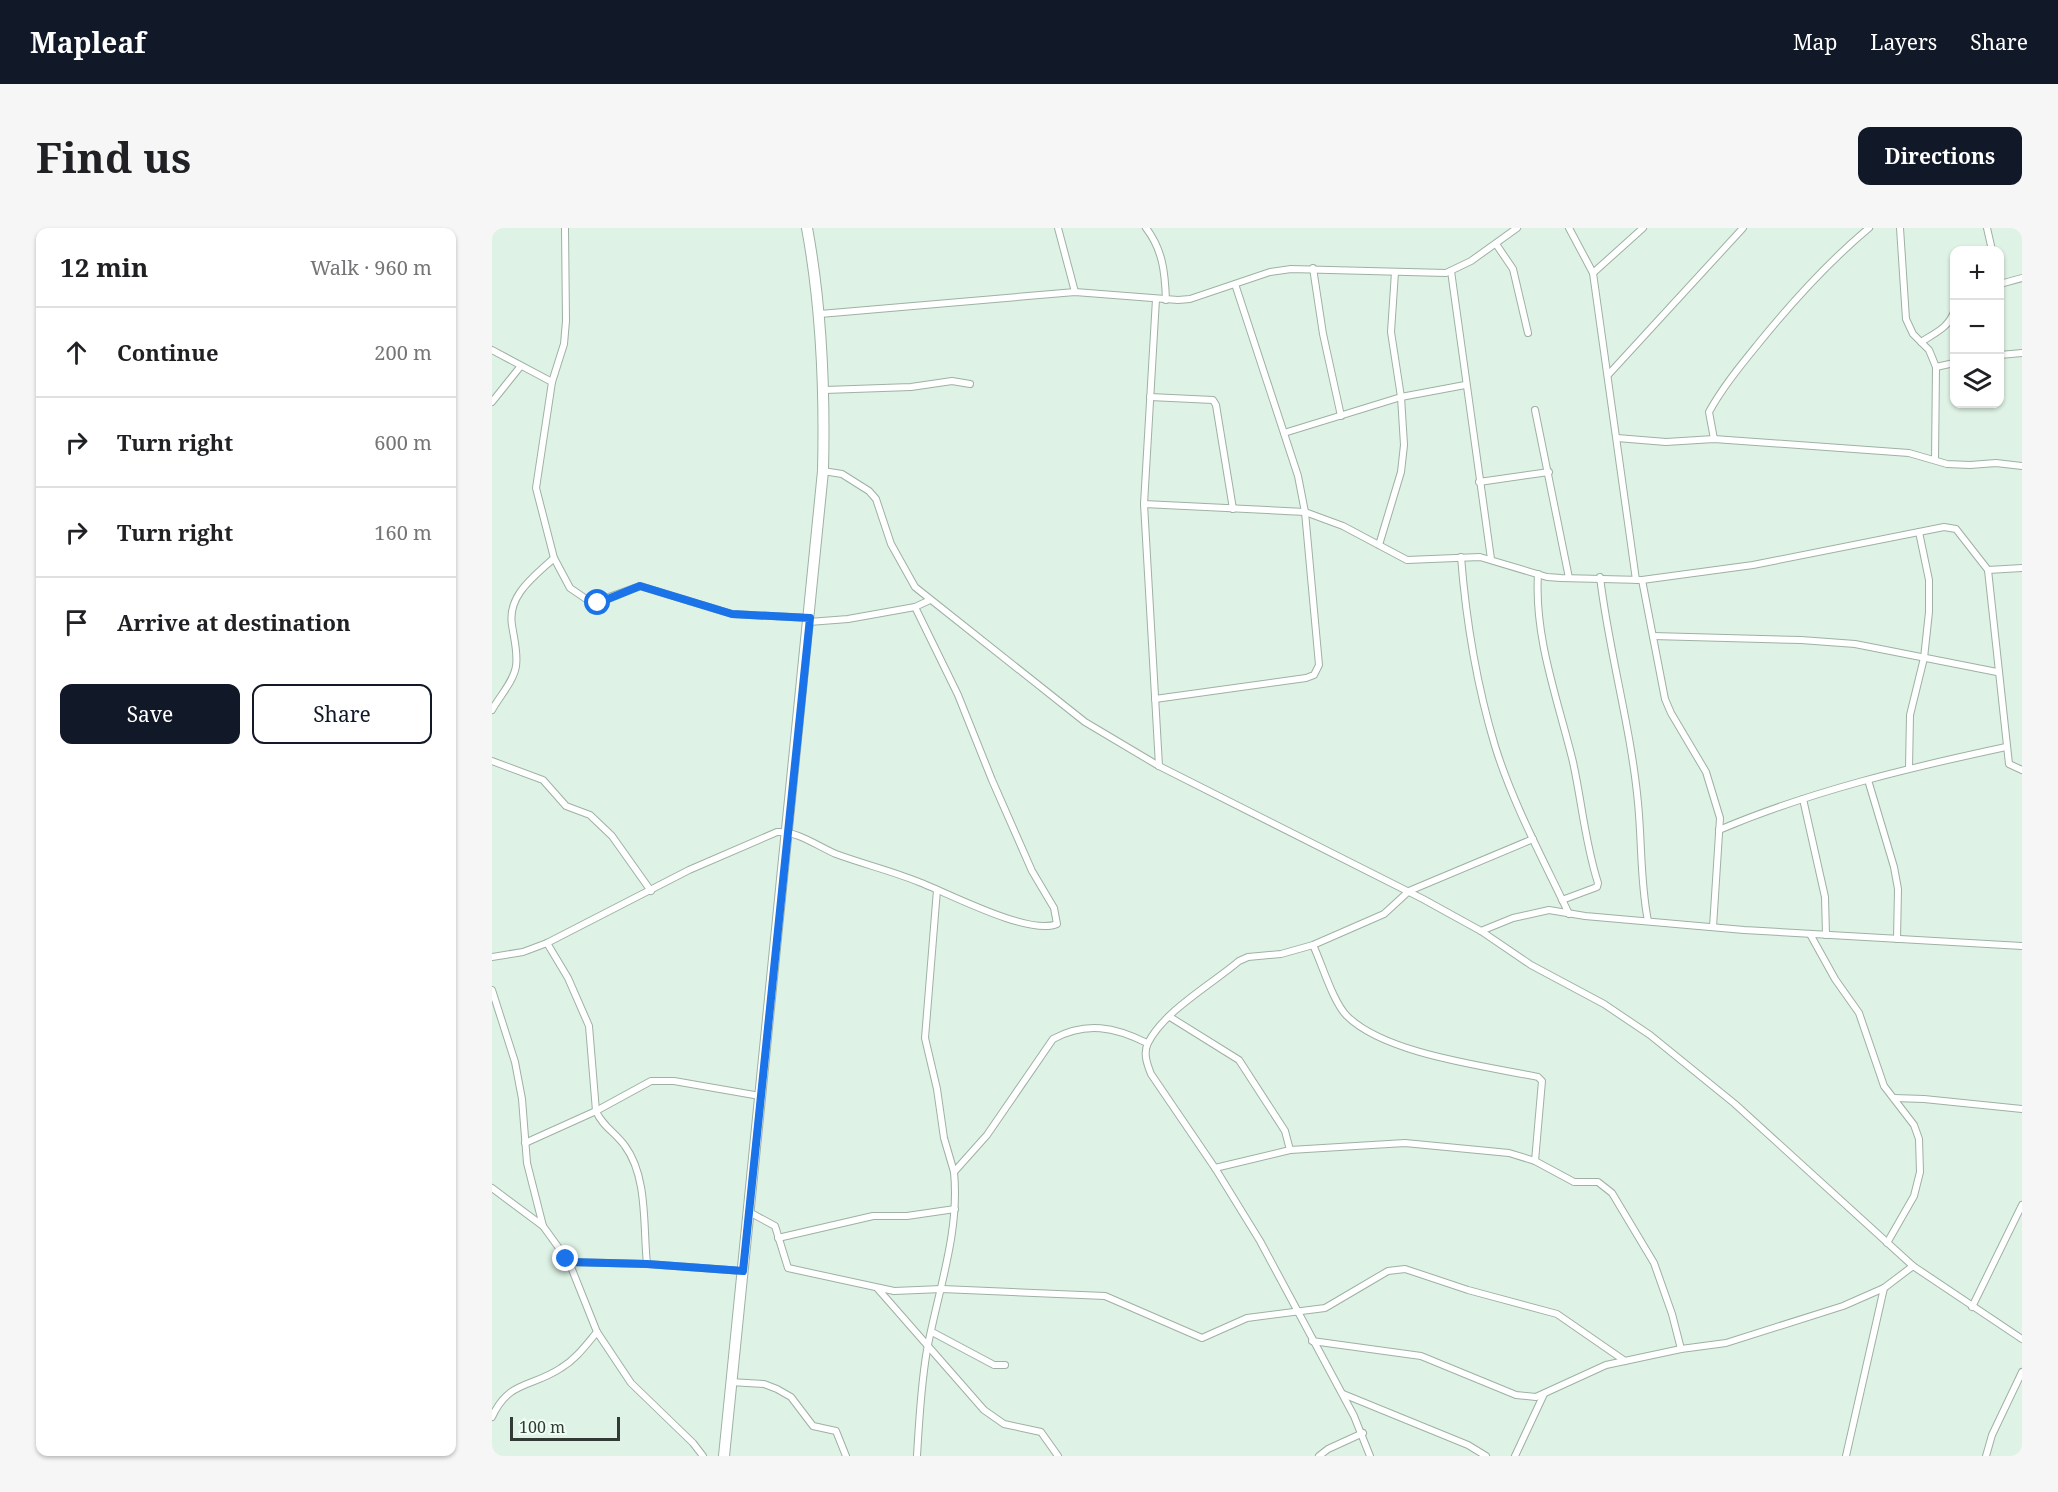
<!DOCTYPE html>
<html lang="en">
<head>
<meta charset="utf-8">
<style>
  body { margin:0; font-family:"Noto Serif",serif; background:#f6f6f6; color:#202124 }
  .controls { position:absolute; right:18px; top:18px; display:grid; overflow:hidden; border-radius:12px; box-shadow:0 2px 4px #0004 }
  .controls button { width:54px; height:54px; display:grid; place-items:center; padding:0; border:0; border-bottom:2px solid #e0e0e0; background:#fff; color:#202124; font:30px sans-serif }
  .scale { position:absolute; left:18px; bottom:15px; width:110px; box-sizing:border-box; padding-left:6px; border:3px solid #323a35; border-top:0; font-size:16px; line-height:21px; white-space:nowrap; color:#323a35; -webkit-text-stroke:4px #eefef3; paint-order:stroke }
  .stop { position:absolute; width:18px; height:18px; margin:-14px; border:4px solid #1a73e8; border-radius:50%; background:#fff }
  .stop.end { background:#1a73e8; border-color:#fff; box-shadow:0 2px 6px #0008 }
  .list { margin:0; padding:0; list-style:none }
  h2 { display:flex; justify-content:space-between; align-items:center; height:78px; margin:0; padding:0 24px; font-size:26px }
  h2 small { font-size:20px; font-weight:400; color:#757577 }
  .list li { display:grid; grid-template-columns:39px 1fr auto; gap:18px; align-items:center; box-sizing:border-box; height:90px; padding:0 24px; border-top:2px solid #e0e0e0 }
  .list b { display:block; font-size:22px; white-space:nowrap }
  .list em { font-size:20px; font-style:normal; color:#757577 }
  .actions { display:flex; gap:12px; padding:18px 24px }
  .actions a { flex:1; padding:14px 0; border:2px solid #111827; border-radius:12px; text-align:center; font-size:21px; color:#111827 }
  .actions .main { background:#111827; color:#fff }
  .icon { flex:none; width:33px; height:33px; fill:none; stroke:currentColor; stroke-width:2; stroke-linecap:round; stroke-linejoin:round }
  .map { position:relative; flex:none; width:1530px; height:1228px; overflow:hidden; border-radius:12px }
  header { display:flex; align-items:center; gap:36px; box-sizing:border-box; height:84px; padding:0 30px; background:#111827; color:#fff }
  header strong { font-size:28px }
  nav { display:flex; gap:33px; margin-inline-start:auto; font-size:21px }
  .intro { display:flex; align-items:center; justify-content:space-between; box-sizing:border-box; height:144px; padding:0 36px }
  h1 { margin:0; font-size:42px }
  .button { padding:15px 27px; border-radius:12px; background:#111827; color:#fff; font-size:21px; font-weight:700 }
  main { display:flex; gap:36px; padding:0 36px }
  aside { flex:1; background:#fff; border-radius:12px; box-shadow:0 2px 4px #0004 }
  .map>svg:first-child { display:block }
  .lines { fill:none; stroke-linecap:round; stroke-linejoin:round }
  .minor-casing { stroke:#9eb1a4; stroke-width:8 }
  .primary-casing { stroke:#9eb1a4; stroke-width:12 }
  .minor { stroke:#fff; stroke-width:6 }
  .primary { stroke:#fff; stroke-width:10 }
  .route { stroke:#1a73e8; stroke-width:8 }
</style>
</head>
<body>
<header>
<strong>Mapleaf</strong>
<nav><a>Map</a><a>Layers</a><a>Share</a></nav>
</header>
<div class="intro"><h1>Find us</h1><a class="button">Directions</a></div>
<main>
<aside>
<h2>12 min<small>Walk · 960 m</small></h2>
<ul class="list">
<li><svg class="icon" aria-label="ahead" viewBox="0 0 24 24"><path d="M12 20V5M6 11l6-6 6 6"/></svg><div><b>Continue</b></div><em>200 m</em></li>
<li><svg class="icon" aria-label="right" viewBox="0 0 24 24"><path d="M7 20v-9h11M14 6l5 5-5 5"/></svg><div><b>Turn right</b></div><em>600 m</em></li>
<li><svg class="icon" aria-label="right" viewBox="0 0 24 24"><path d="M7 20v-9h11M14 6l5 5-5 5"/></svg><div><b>Turn right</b></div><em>160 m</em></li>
<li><svg class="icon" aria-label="arrive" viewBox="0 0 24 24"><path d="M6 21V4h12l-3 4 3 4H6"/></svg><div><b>Arrive at destination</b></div></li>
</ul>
<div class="actions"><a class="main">Save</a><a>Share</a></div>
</aside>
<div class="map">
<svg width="1530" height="1228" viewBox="0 0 1530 1228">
  <rect width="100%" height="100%" fill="#def2e5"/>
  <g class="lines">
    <g class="minor-casing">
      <g id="minor">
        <path d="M566,0L583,64"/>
        <path d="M654,0C671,22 673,45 674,72"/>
        <path d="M1077,0L1101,45L1144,352"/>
        <path d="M1408,0L1414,91L1421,106L1437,122L1444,139L1443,232"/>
        <path d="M1495,0L1500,22"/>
        <path d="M1004,16L1021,41L1036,105"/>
        <path d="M821,40L831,106L849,188"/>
        <path d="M959,43L999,331"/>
        <path d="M1101,45L1151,0"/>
        <path d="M1508,56L1530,50"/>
        <path d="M664,71L652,276L667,538"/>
        <path d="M328,86L583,64L686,72L698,71L778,44L799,41L954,45L979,33L1025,0"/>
        <path d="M1429,114C1443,105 1456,100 1462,84"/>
        <path d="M0,122L60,154L44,260L62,330L78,360L100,375L148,358L240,386L318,390"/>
        <path d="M1508,127L1530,125"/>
        <path d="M1444,139L1462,135"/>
        <path d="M1116,147L1251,0"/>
        <path d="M60,154L72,116L74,93L73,0"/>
        <path d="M333,162L419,159L460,153L478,156"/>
        <path d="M658,169L721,172L724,177L741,281"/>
        <path d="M0,174L28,139"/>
        <path d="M1043,182L1077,350"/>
        <path d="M792,205L909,169L973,157"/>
        <path d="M1125,210L1174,214L1222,211L1417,225L1455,236L1478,237L1504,235L1530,238"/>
        <path d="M1222,211L1217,184C1230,160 1249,137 1266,116C1300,74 1335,35 1377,0"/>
        <path d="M331,243L350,246L377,263L384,271L399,316L423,359L593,494L667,538L931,671L989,703L1039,737L1112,776L1158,807L1243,876L1421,1038L1530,1111"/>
        <path d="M987,254L1057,244"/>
        <path d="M652,276L813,284L851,298L915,332L988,329L1055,349L1069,350L1150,352L1261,337L1452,299L1464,301L1496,342L1517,536L1530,542"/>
        <path d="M887,317L909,244L912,217L909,169L899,104L903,44"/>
        <path d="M969,329C974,392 985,458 1003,518C1021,576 1051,631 1077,686"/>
        <path d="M1496,342L1530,340"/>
        <path d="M1046,346C1042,410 1066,472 1081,534C1090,575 1093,615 1106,655L1105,659L1070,672"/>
        <path d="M1108,349C1117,425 1139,499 1146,575C1150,614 1148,653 1156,693"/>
        <path d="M1150,352L1173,471L1179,485L1214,544L1228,590L1221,699"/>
        <path d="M423,379L438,372"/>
        <path d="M1161,408L1309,412L1363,416L1505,444"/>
        <path d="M663,471L814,450L822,447L827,437L813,284L806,248L743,56"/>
        <path d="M0,482C7,469 22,453 24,438C26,424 22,411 20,397C15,367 43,348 62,330"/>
        <path d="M0,533L51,552L74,578L98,587L120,608L159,663"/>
        <path d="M1417,540L1418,487L1432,430L1437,384V352L1427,304"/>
        <path d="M1376,552L1402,639L1406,661L1405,711"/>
        <path d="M1311,571L1333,669L1334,707"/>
        <path d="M1227,602C1319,563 1416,540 1514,519"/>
        <path d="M445,662L433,810L445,861L452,910L462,944"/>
        <path d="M989,703L1021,690L1057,682L1093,688L1252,702L1530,718"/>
        <path d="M1318,706L1343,751L1367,785L1392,858L1422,897L1427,911L1428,944L1422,968L1395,1015"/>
        <path d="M55,715L76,750L97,798L104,883C110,898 124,905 133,918C156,949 151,999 155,1036"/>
        <path d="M821,717C830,736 841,774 855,788C893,826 993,838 1046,849L1050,853L1043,933"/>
        <path d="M0,729L31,724L55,715L197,642L285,604C306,603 325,618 344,626C371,636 400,643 427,654C456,665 537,708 565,696L562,680L540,643L500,552L466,467L423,379L356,391L317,394"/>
        <path d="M0,762L23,834L30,871L35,935L51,998"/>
        <path d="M678,789L747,832L793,903L798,922"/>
        <path d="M1402,870L1432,871L1530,881"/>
        <path d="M33,915L104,883L159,853H182L268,868"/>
        <path d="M723,940L798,922L913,915L1017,925L1043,933L1082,954H1106L1120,965L1162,1035L1180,1086L1189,1121"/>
        <path d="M0,960L51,998L77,1034L155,1036L251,1043"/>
        <path d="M257,984L283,998L296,1040L402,1063L450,1061L613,1068L710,1110L755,1090L833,1080L896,1043L913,1041L976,1062L1065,1086L1133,1133"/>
        <path d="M286,1010L381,988H415L463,981"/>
        <path d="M77,1034L105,1104L139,1155L201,1215L211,1228"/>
        <path d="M386,1061L492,1182L512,1196L549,1204L566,1228"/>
        <path d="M1480,1079L1530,977"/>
        <path d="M440,1104L502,1137H513"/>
        <path d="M820,1113L929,1128L1024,1167L1044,1169L1114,1137L1189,1121L1234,1115L1351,1078L1392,1060L1421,1038"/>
        <path d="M238,1154L272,1156L285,1161L299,1169L321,1198L344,1203L354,1228"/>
        <path d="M851,1166L976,1217L994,1228"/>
        <path d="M0,1189C17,1152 39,1160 69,1140C84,1131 94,1117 105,1104"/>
        <path d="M425,1228C427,1193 429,1156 435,1122C446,1063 468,1004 462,944L495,907L561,811C594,793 623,799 655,815"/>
        <path d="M827,1228L836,1221L871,1205"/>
        <path d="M878,1228L862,1188L768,1013L723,940L659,846C655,836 651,825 656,815C672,783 720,756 747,733L756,729L789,726L821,717L892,686L917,663L1041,611"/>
        <path d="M1023,1228L1052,1166"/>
        <path d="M1354,1228L1392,1060"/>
        <path d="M1494,1228L1500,1207L1530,1144"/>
      </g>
    </g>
    <g class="primary-casing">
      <path id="primary" d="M232,1228L331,243C333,161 330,81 315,0"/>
    </g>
    <use href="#minor" class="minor"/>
    <use href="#primary" class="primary"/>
  </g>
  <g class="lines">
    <path class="route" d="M74,1031L77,1034L155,1036L251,1043L318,390L240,386L148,358L106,375"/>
  </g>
</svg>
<div class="controls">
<button>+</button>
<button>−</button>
<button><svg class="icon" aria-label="layers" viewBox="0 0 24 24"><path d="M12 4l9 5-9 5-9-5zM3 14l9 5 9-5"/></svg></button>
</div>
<div class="scale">100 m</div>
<div class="stop" style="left:106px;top:375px"></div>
<div class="stop end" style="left:74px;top:1031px"></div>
</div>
</main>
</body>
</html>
